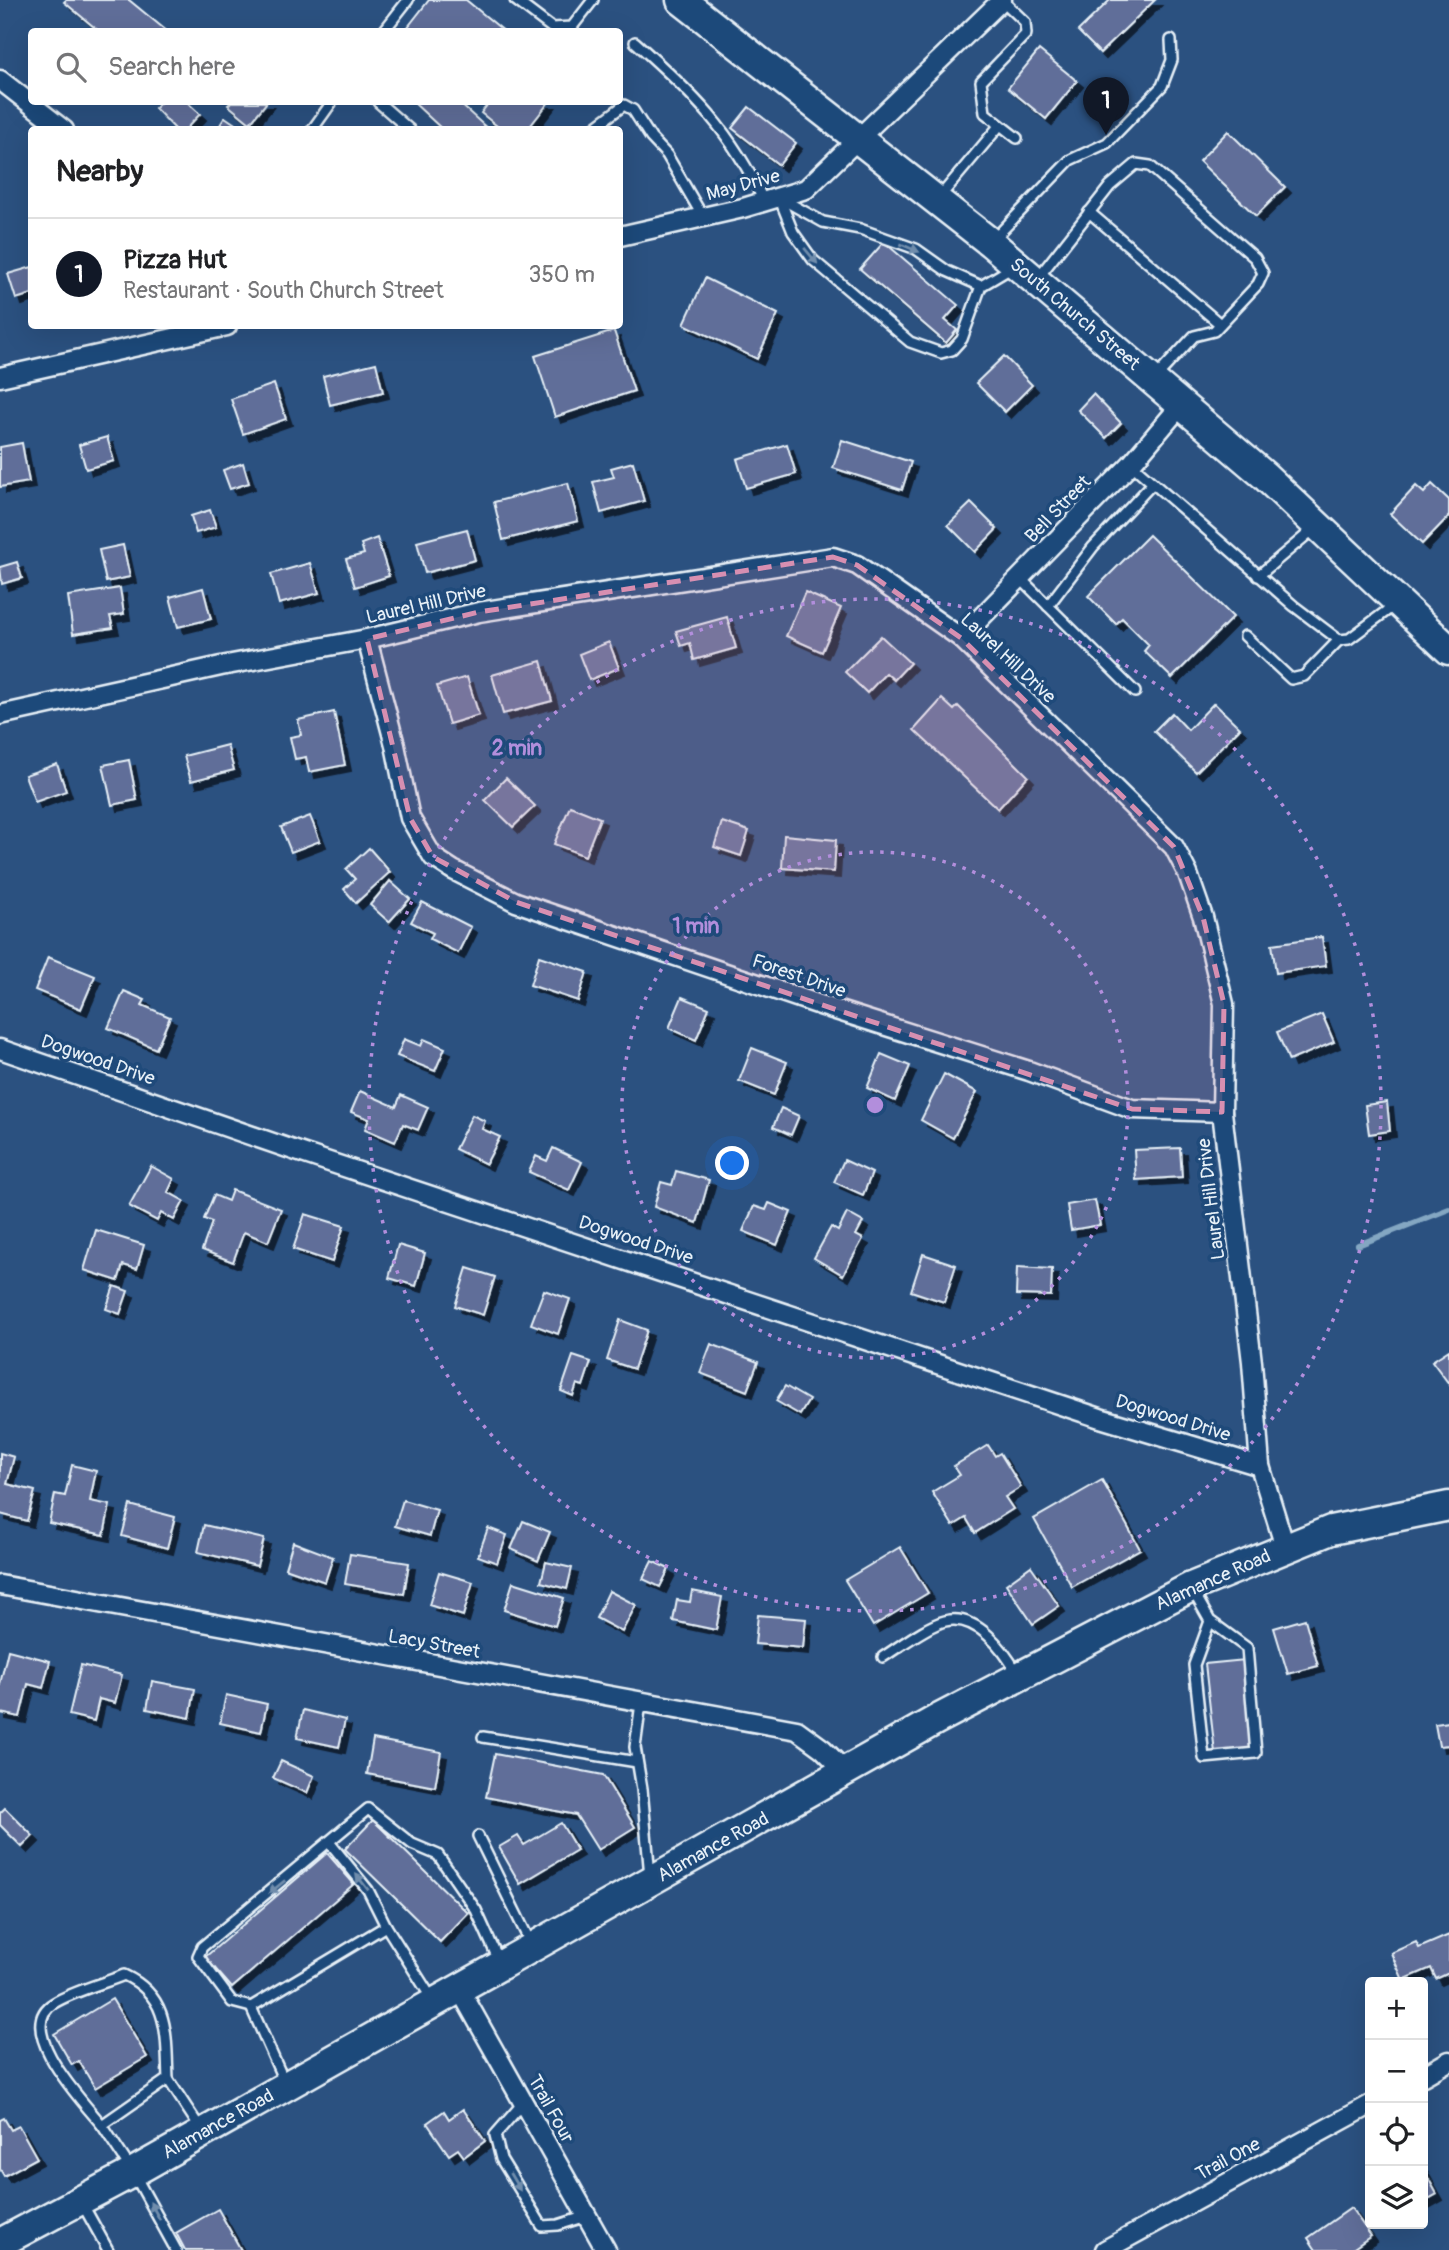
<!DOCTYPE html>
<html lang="en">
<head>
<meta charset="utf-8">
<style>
  body { margin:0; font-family:Pangolin,sans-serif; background:#f6f6f6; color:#202124 }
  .controls { position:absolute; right:21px; bottom:21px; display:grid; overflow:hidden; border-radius:7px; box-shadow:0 7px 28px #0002 }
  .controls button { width:63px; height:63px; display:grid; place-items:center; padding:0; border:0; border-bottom:2px solid #e0e0e0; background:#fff; color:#202124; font:35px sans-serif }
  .you { position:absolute; left:733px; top:1164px; width:24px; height:24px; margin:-18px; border:5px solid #fff; border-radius:50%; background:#1a73e8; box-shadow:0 0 0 10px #1a73e833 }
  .badge { display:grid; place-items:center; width:46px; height:46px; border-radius:50%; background:#111827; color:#fff; font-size:23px; font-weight:700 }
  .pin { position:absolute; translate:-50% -58px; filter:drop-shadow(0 2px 4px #0008) }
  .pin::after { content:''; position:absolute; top:37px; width:24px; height:21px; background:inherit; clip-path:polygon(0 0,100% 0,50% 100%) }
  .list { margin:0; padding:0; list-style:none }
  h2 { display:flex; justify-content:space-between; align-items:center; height:91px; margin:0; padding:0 28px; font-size:30px }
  h2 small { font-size:23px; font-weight:400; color:#757577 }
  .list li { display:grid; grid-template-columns:46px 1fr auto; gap:21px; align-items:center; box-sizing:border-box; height:112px; padding:0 28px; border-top:2px solid #e0e0e0 }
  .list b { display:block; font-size:26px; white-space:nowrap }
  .list p { margin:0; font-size:23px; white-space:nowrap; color:#757577 }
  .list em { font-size:23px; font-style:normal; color:#757577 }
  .icon { flex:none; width:38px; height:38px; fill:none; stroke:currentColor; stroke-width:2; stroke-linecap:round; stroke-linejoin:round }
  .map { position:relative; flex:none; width:1449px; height:2250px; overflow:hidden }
  .search { position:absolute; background:#fff; box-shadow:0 7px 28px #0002; left:28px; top:28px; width:595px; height:77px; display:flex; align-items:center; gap:18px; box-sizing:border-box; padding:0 24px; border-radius:7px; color:#757577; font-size:26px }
  .panel { position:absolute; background:#fff; box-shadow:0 7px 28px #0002; left:28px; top:126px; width:595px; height:203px; border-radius:7px }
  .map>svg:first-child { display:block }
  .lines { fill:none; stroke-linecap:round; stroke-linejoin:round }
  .stream { stroke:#84a7c2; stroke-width:6 }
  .building { fill:#606e99; stroke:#e8f1f8; stroke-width:2; filter:url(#shadow) }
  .service-casing { stroke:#e8f1f8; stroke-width:14 }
  .minor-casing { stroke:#e8f1f8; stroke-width:23 }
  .primary-casing { stroke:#e8f1f8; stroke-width:33 }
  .service { stroke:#1f4a7a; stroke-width:9 }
  .minor { stroke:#1f4a7a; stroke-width:18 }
  .primary { stroke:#1f4a7a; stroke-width:28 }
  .oneway { fill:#6f8dac }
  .marked { fill:#d78fb1; fill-opacity:0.2; stroke:#d78fb1; stroke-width:5; stroke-dasharray:14 9; stroke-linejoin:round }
  .ring { fill:none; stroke:#b28edc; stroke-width:3.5; stroke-dasharray:3.5 7 }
  .labels { text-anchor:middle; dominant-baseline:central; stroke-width:7; stroke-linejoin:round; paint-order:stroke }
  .street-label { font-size:19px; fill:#e8f1f8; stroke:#1f4a7a }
  .centre { fill:#b28edc; stroke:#1f4a7a; stroke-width:3.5 }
  .ring-label { font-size:21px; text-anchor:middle; font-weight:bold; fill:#b28edc; stroke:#1f4a7a; stroke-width:7; stroke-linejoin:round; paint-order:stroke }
</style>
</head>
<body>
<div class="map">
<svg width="1449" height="2250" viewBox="0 0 1449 2250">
  <defs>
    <filter id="shadow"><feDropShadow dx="6" dy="6" stdDeviation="0" flood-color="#0009"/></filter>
  </defs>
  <rect width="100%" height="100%" fill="#2b5180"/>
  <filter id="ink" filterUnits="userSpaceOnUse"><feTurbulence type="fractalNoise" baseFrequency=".0143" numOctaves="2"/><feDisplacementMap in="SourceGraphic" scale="14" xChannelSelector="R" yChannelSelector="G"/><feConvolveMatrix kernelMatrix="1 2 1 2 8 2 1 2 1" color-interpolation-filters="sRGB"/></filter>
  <g filter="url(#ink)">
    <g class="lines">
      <path class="stream" d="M1358,1245L1449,1209"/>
    </g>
    <g class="building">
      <path d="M66,0H129L168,32H100L64,2Z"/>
      <path d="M429,0H466L505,32H404Z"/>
      <path d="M1110,0H1155L1100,53L1078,31Z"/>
      <path d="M1039,50L1077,81L1046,119L1008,88Z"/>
      <path d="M161,102H187L200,114L185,130H176L155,108Z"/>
      <path d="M231,102H267L250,123L228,105Z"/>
      <path d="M413,102H458L489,130H443Z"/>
      <path d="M485,102H549L527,130H502L481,113L488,104Z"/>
      <path d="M749,107L796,143L779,165L732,128Z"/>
      <path d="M225,117L244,130H217Z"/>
      <path d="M1228,131L1285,187L1256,216L1199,161Z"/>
      <path d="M884,242L958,305L945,320L957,330L946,343L860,269Z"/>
      <path d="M32,267V294L16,299L8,274Z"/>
      <path d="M705,278L778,314L757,359L684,324Z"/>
      <path d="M614,331L634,391L555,417L535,356Z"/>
      <path d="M1004,356L1032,385L1005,412L976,383Z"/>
      <path d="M376,363L383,392L330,405L323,376Z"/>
      <path d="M274,384L286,419L243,434L231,399Z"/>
      <path d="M1093,394L1121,423L1106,438L1078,410Z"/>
      <path d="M107,437L114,461L86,469L79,445Z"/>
      <path d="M842,440L911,462L902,490L833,468Z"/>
      <path d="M22,443L29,482L0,487V447Z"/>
      <path d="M787,444L796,474L746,488L737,459Z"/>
      <path d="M633,462L644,501L601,513L593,482L614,477L611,468Z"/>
      <path d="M243,463L249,483L230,489L223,470Z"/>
      <path d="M568,483L578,521L503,540L494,502Z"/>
      <path d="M1432,484L1449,500V516L1422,544L1390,514L1416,486L1424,493Z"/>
      <path d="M971,503L997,529L975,552L948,525Z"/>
      <path d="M210,510L216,527L196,533L191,516Z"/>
      <path d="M467,529L475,560L425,573L417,542Z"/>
      <path d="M1149,535L1233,617L1172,678L1144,651L1149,645L1122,618L1116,624L1088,596Z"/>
      <path d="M377,538L389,576L355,587L346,559L364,554L361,544Z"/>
      <path d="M123,545L130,577L106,582L99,550Z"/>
      <path d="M17,562L22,578L2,584L0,567Z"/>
      <path d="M310,563L319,593L279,604L271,574Z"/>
      <path d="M120,588L124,614L110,616L113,628L73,634L68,596Z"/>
      <path d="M203,588L211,619L178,627L170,597Z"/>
      <path d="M805,592L841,608L822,652L786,636Z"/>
      <path d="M727,617L736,648L694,660L690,643L681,646L676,631Z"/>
      <path d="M881,636L910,663L894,680L886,673L867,693L845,672Z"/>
      <path d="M609,642L619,668L589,680L579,654Z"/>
      <path d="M541,661L552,701L503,714L492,675Z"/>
      <path d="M467,677L479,715L449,724L437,686Z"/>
      <path d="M942,699L954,710L958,706L1028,776L998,809L914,730Z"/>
      <path d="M1214,703L1240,728L1196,772L1154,731L1172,713L1188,730Z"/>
      <path d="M334,712L345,765L309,772L306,757L295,759L290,737L301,735L298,720Z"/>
      <path d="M227,745L234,770L191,781L184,756Z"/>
      <path d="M129,760L137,800L112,805L103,765Z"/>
      <path d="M57,764L66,791L35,802L25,775Z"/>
      <path d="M506,778L535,806L513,827L485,800Z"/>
      <path d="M570,806L600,818L585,856L554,844Z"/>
      <path d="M310,816L320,841L291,852L281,827Z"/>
      <path d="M722,822L749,831L741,856L714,847Z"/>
      <path d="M784,835L836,840L834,872L782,868Z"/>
      <path d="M369,848L390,872L356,903L344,889L355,879L346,869Z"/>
      <path d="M390,881L410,899L389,922L370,905Z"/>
      <path d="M422,902L471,927L458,953L430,939L433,933L411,922Z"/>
      <path d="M1322,937L1326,966L1276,973L1272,944Z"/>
      <path d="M539,956L587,972L578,1001L530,985Z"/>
      <path d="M48,957L95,976L81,1009L35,990Z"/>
      <path d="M124,991L145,1000L142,1005L170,1017L156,1049L108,1028Z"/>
      <path d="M682,997L709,1008L696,1040L669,1028Z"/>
      <path d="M1322,1014L1334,1042L1289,1061L1277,1032Z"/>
      <path d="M404,1039L421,1046L424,1039L445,1048L435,1071L397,1056Z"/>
      <path d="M752,1048L787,1062L774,1095L739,1081Z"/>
      <path d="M881,1054L910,1066L895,1101L867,1088Z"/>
      <path d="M944,1074L977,1092L953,1138L921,1120Z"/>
      <path d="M360,1091L396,1107L401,1095L428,1107L418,1130L403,1124L395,1142L365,1129L369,1119L351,1112Z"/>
      <path d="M1387,1102L1390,1131L1369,1134L1365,1105Z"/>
      <path d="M781,1108L799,1116L791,1135L773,1127Z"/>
      <path d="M472,1115L485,1121L482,1129L500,1137L486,1164L455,1149Z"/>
      <path d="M553,1148L582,1162L569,1190L529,1172L536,1156L547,1161Z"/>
      <path d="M1180,1148L1182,1177L1136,1180L1134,1150Z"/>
      <path d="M844,1160L872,1173L863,1195L834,1182Z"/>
      <path d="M151,1166L174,1179L168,1192L184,1201L174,1220L161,1213L157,1221L129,1206Z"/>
      <path d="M676,1171L709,1180L697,1223L654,1207L661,1182L672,1185Z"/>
      <path d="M232,1190L281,1209L268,1242L244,1232L233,1262L202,1250L212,1222L204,1219L214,1195L228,1201Z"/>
      <path d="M1095,1200L1100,1225L1071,1230L1067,1205Z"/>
      <path d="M769,1203L791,1212L777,1245L743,1231L754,1206L766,1210Z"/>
      <path d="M847,1213L863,1222L856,1235L863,1239L843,1275L814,1258L831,1227L838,1231Z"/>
      <path d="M305,1214L344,1226L332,1262L293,1249Z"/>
      <path d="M96,1230L144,1245L137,1269L123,1265L118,1281L84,1270Z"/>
      <path d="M398,1245L425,1253L416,1286L389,1278Z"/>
      <path d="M923,1254L956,1265L944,1302L911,1291Z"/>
      <path d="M1017,1267L1052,1269L1051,1296L1016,1295Z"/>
      <path d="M467,1268L495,1277L483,1315L455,1306Z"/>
      <path d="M114,1286L128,1291L120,1314L106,1309Z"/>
      <path d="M544,1290L570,1299L558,1334L531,1324Z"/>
      <path d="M620,1320L647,1330L634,1369L607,1360Z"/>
      <path d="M711,1344L758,1362L747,1391L700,1373Z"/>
      <path d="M1449,1350V1384L1432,1361Z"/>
      <path d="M573,1356L591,1362L583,1386L577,1384L573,1396L561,1391Z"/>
      <path d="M785,1386L809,1400L800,1415L776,1401Z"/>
      <path d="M988,1445L995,1456L1000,1453L1021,1487L1005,1497L1013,1509L975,1533L966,1518L953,1526L932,1492L960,1475L954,1466Z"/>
      <path d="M0,1453L14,1457L7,1484L35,1491L27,1521L0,1514Z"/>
      <path d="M72,1465L96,1471L90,1501L110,1505L104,1535L49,1523L55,1494L65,1496Z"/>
      <path d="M1102,1480L1140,1549L1072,1587L1034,1519Z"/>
      <path d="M403,1500L437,1510L430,1536L395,1526Z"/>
      <path d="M130,1505L175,1517L167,1548L122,1536Z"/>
      <path d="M523,1521L550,1532L538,1561L511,1549Z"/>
      <path d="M204,1525L264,1539L257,1566L198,1552Z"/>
      <path d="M488,1528L507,1535L497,1563L478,1556Z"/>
      <path d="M293,1542L333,1557L325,1582L285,1568Z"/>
      <path d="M900,1547L928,1593L873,1626L845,1580Z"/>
      <path d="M350,1554L409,1563L404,1594L345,1584Z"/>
      <path d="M652,1561L669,1569L660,1587L643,1579Z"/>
      <path d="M546,1562L572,1568L567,1589L541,1582Z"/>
      <path d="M1031,1566L1059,1606L1033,1624L1006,1584Z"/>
      <path d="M439,1572L473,1582L463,1616L429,1605Z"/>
      <path d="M513,1582L564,1598L555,1626L504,1610Z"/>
      <path d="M609,1591L636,1605L622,1632L596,1618Z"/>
      <path d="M692,1591L722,1597L716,1630L673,1621L677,1600L690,1602Z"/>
      <path d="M758,1615L806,1619L803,1648L755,1644Z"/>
      <path d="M1305,1619L1318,1666L1288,1674L1274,1628Z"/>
      <path d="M8,1650L50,1661L43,1688L28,1684L20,1717L0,1713V1684Z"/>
      <path d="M1245,1660L1256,1748L1215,1753L1205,1664Z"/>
      <path d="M81,1665L122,1675L115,1703L99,1699L94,1721L69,1715Z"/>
      <path d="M152,1681L195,1689L190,1718L147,1709Z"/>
      <path d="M226,1695L267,1704L261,1732L220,1723Z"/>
      <path d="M303,1710L345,1720L339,1747L297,1738Z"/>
      <path d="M1449,1722V1745L1439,1746L1435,1724Z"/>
      <path d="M373,1739L441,1752L435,1787L367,1774Z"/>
      <path d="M495,1754L603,1775L635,1827L598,1850L576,1815L486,1797Z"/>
      <path d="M281,1761L314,1776L307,1793L273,1778Z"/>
      <path d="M5,1808L33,1836L22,1847L0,1825V1813Z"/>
      <path d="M373,1820L468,1913L440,1942L345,1849Z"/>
      <path d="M561,1823L577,1850L520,1884L499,1847L518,1836L524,1845Z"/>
      <path d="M327,1853L354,1884L232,1988L205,1957Z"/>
      <path d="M1449,1935V1973L1436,1979L1431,1968L1403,1980L1391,1953L1416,1942L1419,1948Z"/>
      <path d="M112,1999L147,2057L95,2088L79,2061L72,2065L54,2034Z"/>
      <path d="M463,2109L485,2141L464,2157L458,2149L449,2155L427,2123L444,2111L449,2119Z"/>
      <path d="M4,2118L11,2130L19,2126L37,2158L4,2176L0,2169V2120Z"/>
      <path d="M1423,2169L1437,2194L1423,2202Z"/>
      <path d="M1351,2208L1371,2236L1351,2250H1316L1308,2238Z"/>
      <path d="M218,2209L241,2250H185L176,2233Z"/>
    </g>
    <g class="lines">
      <g class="service-casing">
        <g id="service">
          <path d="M515,0L552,28L572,27L593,0"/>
          <path d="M1002,0L1025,22L1026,34L981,81L985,113L1017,138"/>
          <path d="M383,32L408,0"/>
          <path d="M635,42C692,93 732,131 764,202"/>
          <path d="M378,102L410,130"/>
          <path d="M312,130L332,102"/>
          <path d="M591,130L624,105L633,110L651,138L667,155L703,217"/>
          <path d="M779,197L793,232L813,260L910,342L941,353L952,350L962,339L981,286"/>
          <path d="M780,198L823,222L860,229L916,249L947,271L981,286L1013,267"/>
          <path d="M938,199L1000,125"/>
          <path d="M1089,212L1220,324"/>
          <path d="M992,241L1070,160L1107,143L1162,86L1172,60L1171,40"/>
          <path d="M1037,279L1110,186L1136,164L1150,166L1255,258L1263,273L1258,284L1214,331L1194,336L1156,377"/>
          <path d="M1131,464L1294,606L1339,640L1349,639L1396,604"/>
          <path d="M1258,576L1316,527"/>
          <path d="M1020,578L1135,692"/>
          <path d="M1048,606L1093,547L1153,483"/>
          <path d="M1245,636L1291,679L1304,676L1339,640"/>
          <path d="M1193,1591L1210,1621L1194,1665L1204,1758L1256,1753L1247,1648L1210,1621"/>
          <path d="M883,1657C899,1647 928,1625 945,1621C977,1613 1004,1650 1017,1673"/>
          <path d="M641,1703L635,1747L642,1789L650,1876"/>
          <path d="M483,1737L637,1762"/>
          <path d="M478,1836L530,1942"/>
          <path d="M330,1843L368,1890L386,1926"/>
          <path d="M251,2007L232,2002L198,1956L202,1947L368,1809L412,1844L438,1855L476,1910L500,1963"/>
          <path d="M284,2081L251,2007L386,1926L432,1999"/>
          <path d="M523,2103L495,2135L501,2159L542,2226L558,2225L587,2216"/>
          <path d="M102,2125C83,2102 12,2028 54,2003C74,1991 102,1984 124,1975C170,1996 166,2035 168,2079"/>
          <path d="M83,2205L108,2250"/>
          <path d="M176,2250L133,2172L102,2125L168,2079L202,2131"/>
        </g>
      </g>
      <g class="minor-casing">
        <g id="minor">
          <path d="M0,80L64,130"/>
          <path d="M620,236L743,208L806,189L1002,0"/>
          <path d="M0,377L227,326"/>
          <path d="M961,638L1131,464L1181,405"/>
          <path d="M367,639L395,745L410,818L433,857L453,870L516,902L823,1006L1029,1071L1132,1109L1222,1112"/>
          <path d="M0,715L221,666L367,639L479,612L833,557L857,565L961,638L1174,847L1188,874L1203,917L1224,1004L1222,1112L1252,1362L1260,1466L1285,1547"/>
          <path d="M0,1049L302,1153L1100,1418L1260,1466"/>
          <path d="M0,1585L797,1730L823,1749L846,1772"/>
          <path d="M459,1988L606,2250"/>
          <path d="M1423,2076L1449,2061"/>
          <path d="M1105,2250L1370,2105"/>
        </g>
      </g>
      <g class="primary-casing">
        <g id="primary">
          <path d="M681,0L991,243L1265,476L1449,650"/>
          <path d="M0,2243L130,2174L936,1720L1191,1587L1331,1530L1449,1506"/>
        </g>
      </g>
      <use href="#service" class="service"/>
      <use href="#minor" class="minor"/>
      <use href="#primary" class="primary"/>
    </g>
    <defs><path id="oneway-solid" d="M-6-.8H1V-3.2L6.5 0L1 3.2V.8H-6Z" transform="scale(1.75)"/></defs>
    <g class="oneway">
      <use href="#oneway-solid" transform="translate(910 248) rotate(23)"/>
      <use href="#oneway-solid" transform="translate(811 256) rotate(50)"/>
      <use href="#oneway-solid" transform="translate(362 1882) rotate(-128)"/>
      <use href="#oneway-solid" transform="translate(277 1887) rotate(141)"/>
      <use href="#oneway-solid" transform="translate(515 2182) rotate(59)"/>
      <use href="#oneway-solid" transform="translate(155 2211) rotate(-119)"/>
    </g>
  </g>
  <path class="marked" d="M833,557L857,565L961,638L1174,847L1203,917L1224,1004L1222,1112L1132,1109L516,902L433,857L410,818L367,639L479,612Z"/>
  <g class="ring">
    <circle cx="875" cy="1105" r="253"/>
    <circle cx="875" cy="1105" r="506"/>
  </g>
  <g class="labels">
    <g class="street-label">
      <text transform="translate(743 185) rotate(-15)">May Drive</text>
      <text transform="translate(1075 314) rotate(40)">South Church Street</text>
      <text transform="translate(1058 509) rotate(-46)">Bell Street</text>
      <text transform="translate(426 604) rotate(-13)">Laurel Hill Drive</text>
      <text transform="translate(1008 658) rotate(43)">Laurel Hill Drive</text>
      <text transform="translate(799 976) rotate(19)">Forest Drive</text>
      <text transform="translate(98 1060) rotate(19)">Dogwood Drive</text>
      <text transform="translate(1211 1199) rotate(-97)">Laurel Hill Drive</text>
      <text transform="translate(636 1240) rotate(18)">Dogwood Drive</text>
      <text transform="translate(1173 1418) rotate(17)">Dogwood Drive</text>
      <text transform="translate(1213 1580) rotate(-24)">Alamance Road</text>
      <text transform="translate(434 1644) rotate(10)">Lacy Street</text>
      <text transform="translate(713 1847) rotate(-29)">Alamance Road</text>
      <text transform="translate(551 2109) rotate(61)">Trail Four</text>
      <text transform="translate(218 2124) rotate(-29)">Alamance Road</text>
      <text transform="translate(1228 2159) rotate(-28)">Trail One</text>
    </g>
  </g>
  <circle cx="875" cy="1105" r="10" class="centre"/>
  <g class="ring-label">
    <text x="517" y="755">2 min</text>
    <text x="696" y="933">1 min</text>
  </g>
</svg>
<div class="controls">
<button>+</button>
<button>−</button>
<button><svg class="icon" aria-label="locate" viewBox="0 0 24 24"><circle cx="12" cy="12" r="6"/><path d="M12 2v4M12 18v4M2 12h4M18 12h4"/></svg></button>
<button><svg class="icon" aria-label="layers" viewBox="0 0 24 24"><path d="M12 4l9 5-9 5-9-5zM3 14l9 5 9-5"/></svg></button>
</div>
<div class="you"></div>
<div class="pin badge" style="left:1106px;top:135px">1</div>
<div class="search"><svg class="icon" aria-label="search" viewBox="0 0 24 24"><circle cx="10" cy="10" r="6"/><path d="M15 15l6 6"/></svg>Search here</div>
<section class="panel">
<h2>Nearby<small></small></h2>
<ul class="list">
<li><span class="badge">1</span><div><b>Pizza Hut</b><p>Restaurant · South Church Street</p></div><em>350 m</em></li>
</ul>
</section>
</div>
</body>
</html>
